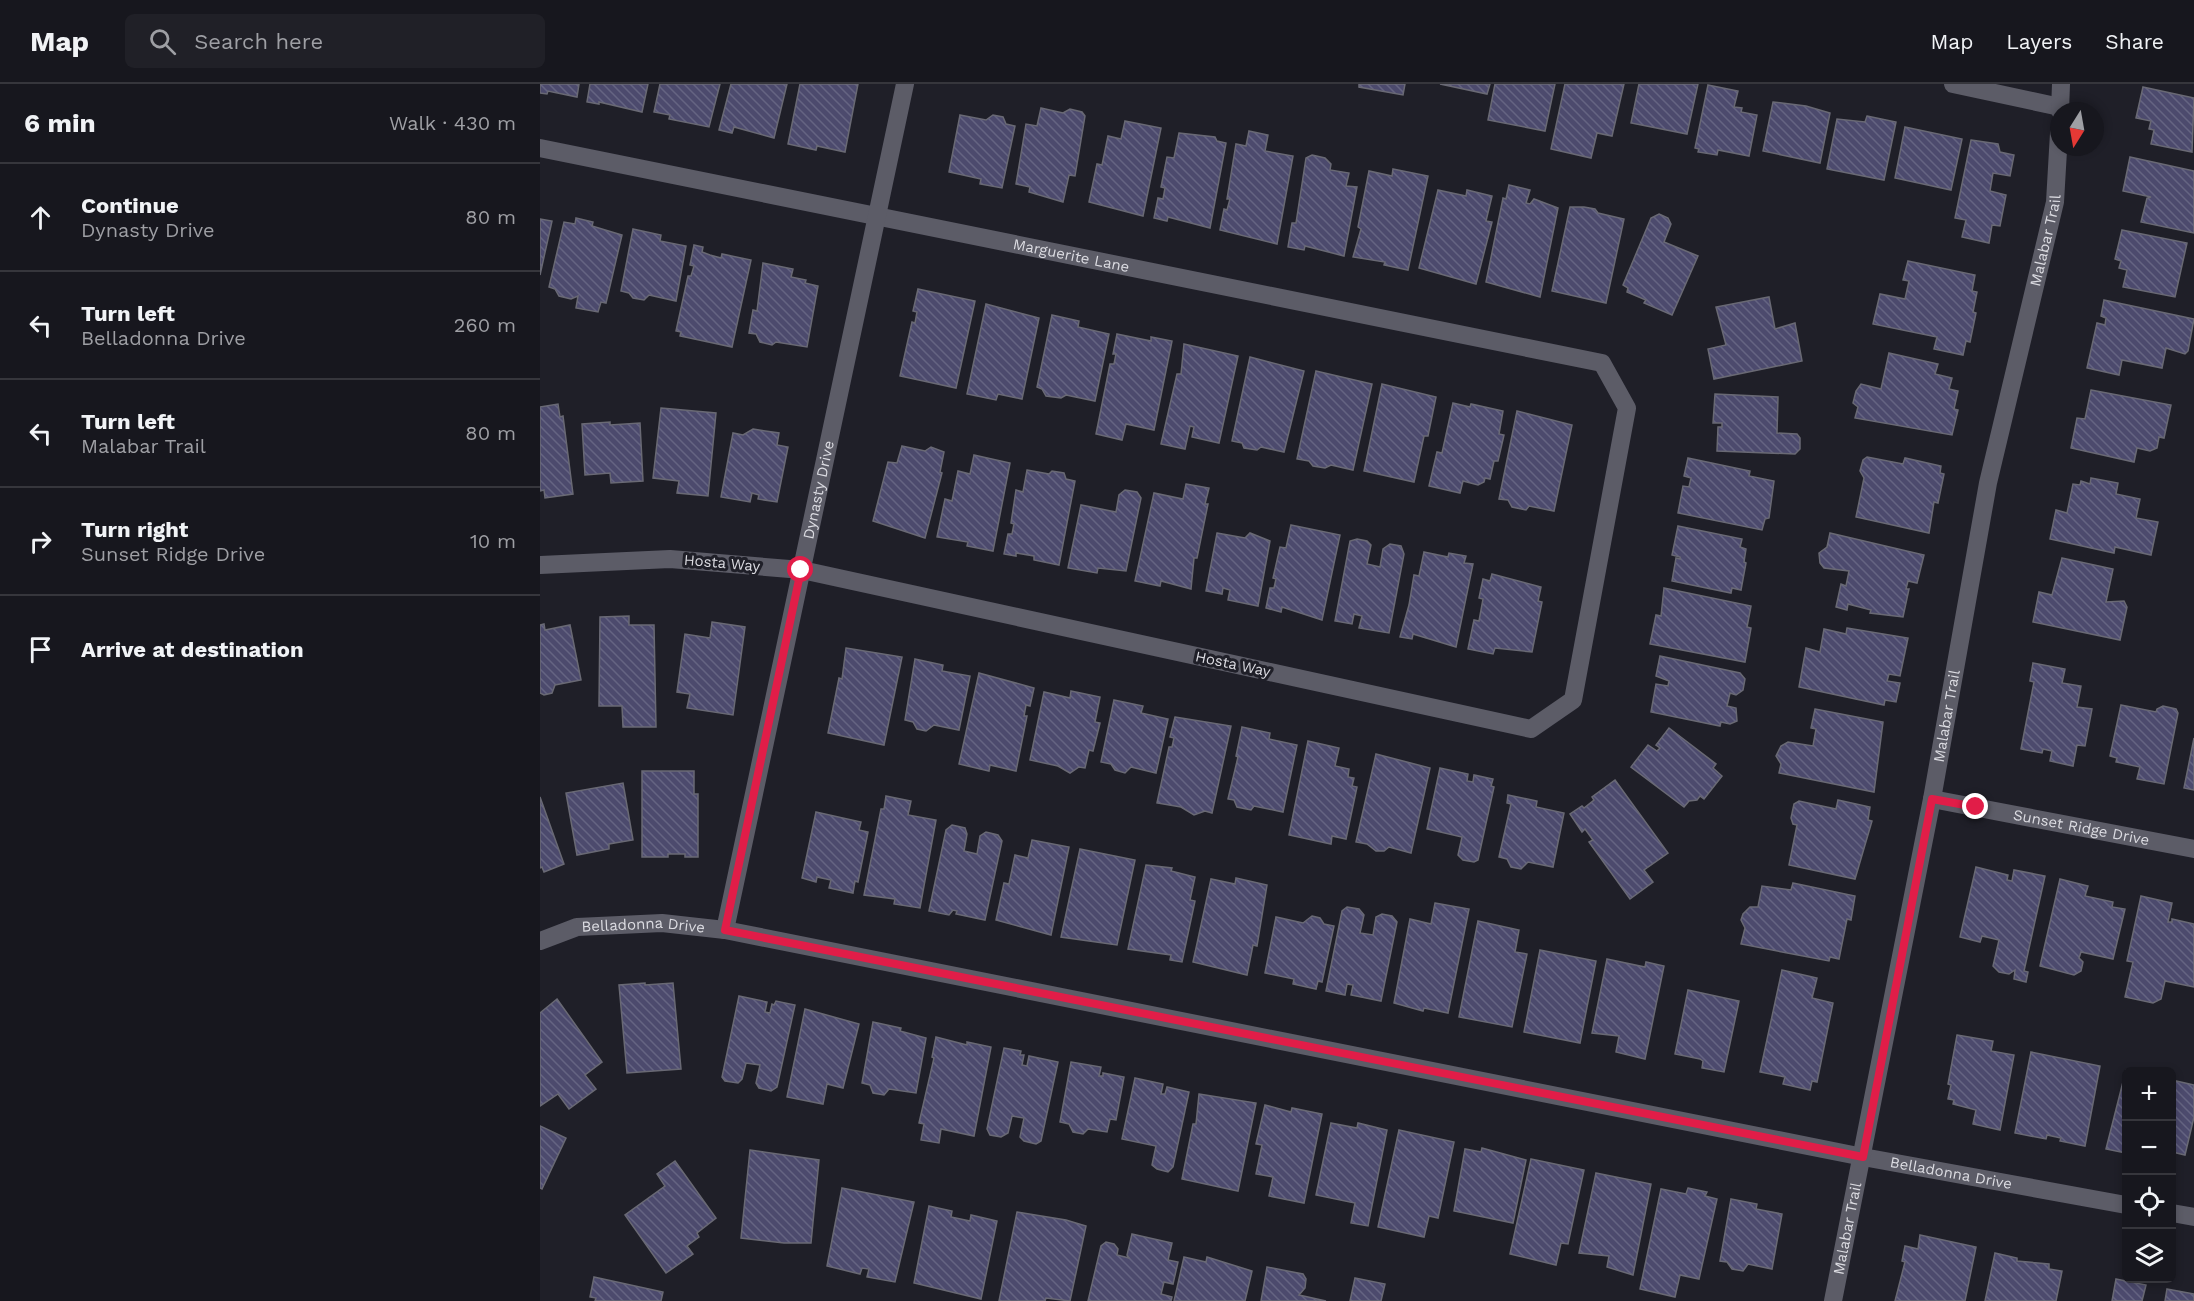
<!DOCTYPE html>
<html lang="en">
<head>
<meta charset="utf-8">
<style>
  body { margin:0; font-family:"Work Sans",sans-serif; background:#202027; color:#f1f3f6 }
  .controls { position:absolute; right:18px; bottom:18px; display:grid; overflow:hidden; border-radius:9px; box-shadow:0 3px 9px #0003 }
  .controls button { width:54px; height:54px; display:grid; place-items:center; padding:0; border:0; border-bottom:2px solid #36363c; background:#17171e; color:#f1f3f6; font:30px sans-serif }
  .compass { position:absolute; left:1510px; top:18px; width:54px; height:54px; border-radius:50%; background:#17171e; box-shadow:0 3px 9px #0003; rotate:191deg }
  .stop { position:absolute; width:18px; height:18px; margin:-14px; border:4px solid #e11d48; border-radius:50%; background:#fff }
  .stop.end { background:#e11d48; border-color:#fff; box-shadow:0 2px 6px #0008 }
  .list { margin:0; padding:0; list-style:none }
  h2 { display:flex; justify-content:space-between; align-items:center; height:78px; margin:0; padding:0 24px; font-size:26px }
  h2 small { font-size:20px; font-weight:400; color:#9e9fa4 }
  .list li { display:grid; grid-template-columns:39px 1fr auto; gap:18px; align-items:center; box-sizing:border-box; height:108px; padding:0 24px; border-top:2px solid #36363c }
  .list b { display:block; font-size:22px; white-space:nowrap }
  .list p { margin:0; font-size:20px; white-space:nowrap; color:#9e9fa4 }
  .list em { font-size:20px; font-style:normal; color:#9e9fa4 }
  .icon { flex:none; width:33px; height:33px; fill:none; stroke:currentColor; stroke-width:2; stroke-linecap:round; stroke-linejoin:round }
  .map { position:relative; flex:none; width:1654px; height:1217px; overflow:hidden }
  header { display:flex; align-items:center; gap:36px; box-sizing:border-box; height:84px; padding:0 30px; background:#17171e; border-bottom:2px solid #36363c }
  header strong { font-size:28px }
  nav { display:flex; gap:33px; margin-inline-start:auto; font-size:21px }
  .search { width:420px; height:54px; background:#202027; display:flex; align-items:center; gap:15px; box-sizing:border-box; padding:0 21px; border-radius:9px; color:#9e9fa4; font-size:22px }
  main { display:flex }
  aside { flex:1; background:#17171e }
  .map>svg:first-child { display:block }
  .building { fill:url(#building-back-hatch); stroke:#696974; stroke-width:1.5 }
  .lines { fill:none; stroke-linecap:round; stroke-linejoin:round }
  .street { stroke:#5c5c67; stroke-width:18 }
  .route { stroke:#e11d48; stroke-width:8 }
  .labels { text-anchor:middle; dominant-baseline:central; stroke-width:6; stroke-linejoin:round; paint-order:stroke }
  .street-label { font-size:15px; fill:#dcdce2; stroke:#1f1f28 }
</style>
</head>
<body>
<header>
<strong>Map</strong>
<div class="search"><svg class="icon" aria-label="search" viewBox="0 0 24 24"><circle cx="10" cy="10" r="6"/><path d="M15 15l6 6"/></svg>Search here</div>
<nav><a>Map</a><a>Layers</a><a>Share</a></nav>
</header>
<main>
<aside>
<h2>6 min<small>Walk · 430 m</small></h2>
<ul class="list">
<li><svg class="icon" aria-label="ahead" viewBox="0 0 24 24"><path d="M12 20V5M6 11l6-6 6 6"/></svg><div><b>Continue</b><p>Dynasty Drive</p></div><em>80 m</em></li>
<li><svg class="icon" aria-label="left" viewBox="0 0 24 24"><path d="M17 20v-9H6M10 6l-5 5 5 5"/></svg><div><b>Turn left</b><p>Belladonna Drive</p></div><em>260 m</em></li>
<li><svg class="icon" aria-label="left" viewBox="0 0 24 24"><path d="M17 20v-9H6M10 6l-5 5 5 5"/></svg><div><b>Turn left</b><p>Malabar Trail</p></div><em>80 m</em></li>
<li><svg class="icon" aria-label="right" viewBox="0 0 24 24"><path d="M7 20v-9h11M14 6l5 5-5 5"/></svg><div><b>Turn right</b><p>Sunset Ridge Drive</p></div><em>10 m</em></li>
<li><svg class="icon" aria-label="arrive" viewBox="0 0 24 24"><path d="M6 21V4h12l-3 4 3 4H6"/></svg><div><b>Arrive at destination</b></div></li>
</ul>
</aside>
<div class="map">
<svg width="1654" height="1217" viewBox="0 0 1654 1217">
  <defs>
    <pattern id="building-back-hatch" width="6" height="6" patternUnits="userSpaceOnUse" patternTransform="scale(1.5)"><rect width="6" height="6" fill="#4c4a6d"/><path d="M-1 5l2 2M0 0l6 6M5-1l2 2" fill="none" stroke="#656482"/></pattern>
  </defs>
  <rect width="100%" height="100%" fill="#1f1f28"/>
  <g class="building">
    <path d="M0,0H39L37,13L8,7L7,10L0,9Z"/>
    <path d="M50,0H108L102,28L59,18V20L47,18Z"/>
    <path d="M120,0H180L169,43L129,35L130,31L114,28Z"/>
    <path d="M191,0H247L234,54L194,43L192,49L179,46Z"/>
    <path d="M260,0H318L305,68L277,62L276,66L248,60Z"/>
    <path d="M819,0H865L863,11L819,3Z"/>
    <path d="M900,0H950L947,10Z"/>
    <path d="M955,0H1015L1005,47L948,36Z"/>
    <path d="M1025,0H1084L1072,52L1057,49L1051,74L1011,65Z"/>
    <path d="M1099,0H1158L1147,50L1091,39Z"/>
    <path d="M1168,1L1198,7L1194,23L1202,24L1201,28L1217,31L1209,72L1178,66L1177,71L1158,68L1159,65L1155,64Z"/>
    <path d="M1603,3L1654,14L1652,68L1611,60L1614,46L1609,45L1611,37L1596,34Z"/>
    <path d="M1233,18L1266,22L1290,29L1280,79L1223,67Z"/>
    <path d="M501,24L523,29L530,25L542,28L545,32L535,92L529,91L523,118L489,108L490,103L476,100L486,40L497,42Z"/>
    <path d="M420,31L446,36L453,31L463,33L466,40L475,42L462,104L440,100L441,95L409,88Z"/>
    <path d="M1327,32L1356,38L1344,96L1287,85L1297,35L1325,38Z"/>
    <path d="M585,37L621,44L603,132L549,118L557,80L562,81L568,52L581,55Z"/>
    <path d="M1365,43L1422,55L1411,106L1355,94Z"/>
    <path d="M709,47L728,51L725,67L753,72L737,160L680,146L684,125L687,126L690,115H687L696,60L706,62Z"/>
    <path d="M639,49L675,53L677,57L686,59L670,144L628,133L627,137L614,134L618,114L623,115L625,104L621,103L627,73L634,74Z"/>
    <path d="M1431,56L1458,60L1460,68L1474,71L1470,92L1453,89L1450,107L1466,111L1460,142L1452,141L1449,159L1422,153L1426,136L1415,134Z"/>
    <path d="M772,71L785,74L791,80L790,86L809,89L806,102L817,103L804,172L765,162L764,166L748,163L752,139H756L766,74Z"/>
    <path d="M1590,73L1654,87V149L1601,138L1607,114L1611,113L1583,107Z"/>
    <path d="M853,85L888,92L868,186L844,181L845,178L813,173L821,145L818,143L829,87L852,92Z"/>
    <path d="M969,101L990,106L986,119L990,120L994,115L1018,124L1000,213L946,198L963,114L966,115Z"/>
    <path d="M898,106L926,112L927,106L952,112L946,137L952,138L936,200L879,184Z"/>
    <path d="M1030,123H1044L1055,125L1058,129L1084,135L1066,219L1012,207Z"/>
    <path d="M1119,130L1128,134L1131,140L1124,158L1158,172L1132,231L1104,219L1106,216L1087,208L1088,204L1083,201L1111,134Z"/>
    <path d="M36,134L53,138L52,142L82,151L66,219L61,218L58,228L36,224L38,212L31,215L19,212L15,205L9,203L24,138L35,140Z"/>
    <path d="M0,135L12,137L0,191Z"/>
    <path d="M93,145L121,151L120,157L146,162L136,217L109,211L104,216L93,214L89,209L81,207Z"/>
    <path d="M1582,146L1647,159L1635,213L1583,203L1587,186L1579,184L1581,177L1575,175Z"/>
    <path d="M154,161L163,163L162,168L170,171L181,174L182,170L211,176L192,263L140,252L141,248L136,247L148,192H151L154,182L150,181Z"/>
    <path d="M1368,177L1435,191L1432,207L1437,208L1433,228L1436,229L1430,258L1426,257L1423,271L1394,265L1397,253L1333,240L1340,210L1365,215L1369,197L1363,196Z"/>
    <path d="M223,179L253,185L251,193L266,196L265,199L278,202L267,263L236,258L232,261L220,258L216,250L209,249L213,226L217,227Z"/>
    <path d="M378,205L435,217L416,304L360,292L372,238L375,239L377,228L373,227Z"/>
    <path d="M1229,213L1235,245L1255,239L1262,277L1174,295L1168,265L1186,261L1176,223Z"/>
    <path d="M1564,216L1654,235L1648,267L1645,270L1626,264L1622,284L1582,276L1579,291L1547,284L1557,239L1565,241L1566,234L1561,232Z"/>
    <path d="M446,220L499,234L482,315L458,310L456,316L427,310Z"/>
    <path d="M512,231L539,237L538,243L569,250L555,317L526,311L521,314L506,312L502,305L497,303Z"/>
    <path d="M577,250L611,257V253L632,257L614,346L586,340L582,356L556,350L570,280H574L576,270H573Z"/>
    <path d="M644,260L698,272L679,359L652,353L654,343L650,342L645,365L621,360L637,290H641Z"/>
    <path d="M1349,269L1398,280L1395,290L1412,294L1409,305L1418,307L1414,325L1418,326L1412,351L1315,334L1318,323L1313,319L1316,307L1321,300L1341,305Z"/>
    <path d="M710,273L764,287L744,368L721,363L717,366L704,364L702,359L692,357Z"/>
    <path d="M776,287L832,300L813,386L791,381L785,384L773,382L769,377L757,375Z"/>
    <path d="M842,300L896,313L888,352H884L874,398L824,387Z"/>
    <path d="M1551,306L1631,321L1624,354L1619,353L1617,364L1610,367L1597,364L1594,378L1531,364L1537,334L1545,335Z"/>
    <path d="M1175,310L1238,313L1237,349L1257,350L1260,354V365L1255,370L1177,367L1178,343H1182V339H1173Z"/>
    <path d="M913,319L930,323L931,320L963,327L959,350L964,351L958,377H954L950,395L945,394L944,398L938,401L923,397L920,409L889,402L897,368L902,369Z"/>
    <path d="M18,320L20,333L23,332L33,410L5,414L4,406L0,407V323Z"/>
    <path d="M121,324L176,329L168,412L137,409L139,397L113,394Z"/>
    <path d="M977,327L1032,341L1014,427L989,422L986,426L972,423L968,416L959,415Z"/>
    <path d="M70,338V341L100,339L103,397L71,399L70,389L45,391L42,340Z"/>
    <path d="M213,345L239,349L237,361L248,363L237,418L218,415L219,411L212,409L210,418L181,413L193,349L203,351Z"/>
    <path d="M362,362L385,367L391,363L404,368L400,388L402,389L385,454L333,437L348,378L357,379Z"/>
    <path d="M434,371L470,379L453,467L427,462L428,458L397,453L405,415L412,417L418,387L430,390Z"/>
    <path d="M1327,373L1363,380L1365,374L1401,382L1400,389L1404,390L1398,419L1394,418L1389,449L1316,433L1324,394L1320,387L1323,376Z"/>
    <path d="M1148,374L1210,387L1209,392L1234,397L1229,434L1225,435L1222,446L1138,429L1143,402L1149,403L1151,394L1144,392Z"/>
    <path d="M487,386L509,390L512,387L524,389L526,395L535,397L519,481L494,476V472L476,469V472L464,470L468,450H472L474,440L471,439L476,406L483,408Z"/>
    <path d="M1551,394L1578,399L1576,410L1600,415L1596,434L1618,438L1611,471L1575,463L1574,469L1510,455L1516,426L1527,429L1533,400L1540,401L1541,397L1550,400Z"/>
    <path d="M646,400L669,404L665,420H668L657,474H654L651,505L621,497L620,502L595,497L614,409L643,415Z"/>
    <path d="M585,406L597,408L601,414L586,487L558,484L557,489L528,484L541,421L576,428L579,411Z"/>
    <path d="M751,441L800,451L782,536L742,523L741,528L726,524L730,504H734L736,495L733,494L740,463L746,464Z"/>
    <path d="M1138,442L1202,455L1200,463L1206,465L1204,478L1206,479L1201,506L1192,504L1191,509L1132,497L1136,474L1140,475V473L1132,471Z"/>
    <path d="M677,449L705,454L710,449L730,457L718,522L688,516L690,506L683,504L682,510L666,507Z"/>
    <path d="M1290,449L1384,471L1377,499L1368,497L1366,505H1369L1363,533L1330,529L1331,526L1308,520L1307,526L1296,523L1301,500L1306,502L1309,487L1284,484L1280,479L1279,469L1287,463Z"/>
    <path d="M817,455L827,457L831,461L827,480L840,483L843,465L850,460L861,462L864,470L849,549L819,544L822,532L814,530L812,540L795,537L810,457Z"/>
    <path d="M884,468L908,473L909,469L926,472L924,479L933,480L916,563L873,550L872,555L860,553L869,521L874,491L879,492Z"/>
    <path d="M1522,474L1573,485L1566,518L1584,517L1587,523L1580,556L1493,538L1499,508L1512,511Z"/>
    <path d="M952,490L1001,503L998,517L1002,518L992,568L955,564L953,570L928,565L934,536L939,537L943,515L939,514L943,495L950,497Z"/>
    <path d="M1124,504L1211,522L1207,543L1211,544L1205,578L1110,560L1116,531L1121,532Z"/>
    <path d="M89,532V541H114L116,643H83L82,622H59L60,533Z"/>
    <path d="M172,538L205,543L193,631L147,624L150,610L137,608L145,550L170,554Z"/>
    <path d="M4,540L5,546L30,541L41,596L15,601L12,609L4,611L0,609V541Z"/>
    <path d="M1307,544L1368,554L1360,592L1349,590L1347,597L1360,599L1356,618L1345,616L1344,621L1259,603L1266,564L1280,568L1284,545L1306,550Z"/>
    <path d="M306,564L362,573L344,661L288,649L299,594L302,595Z"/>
    <path d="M1120,572L1200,589L1205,595L1203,606L1196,611L1190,609L1187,622L1196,624L1197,637L1190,640L1181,638L1180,642L1111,628L1116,600L1128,602L1129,597L1116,592Z"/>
    <path d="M375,575L403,581L402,587L430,592L419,646L394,641L386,647L377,645L373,638L365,636Z"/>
    <path d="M1493,579L1525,585L1522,599L1541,602L1537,623L1552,625L1545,662L1537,661L1533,682L1510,677L1512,667L1503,665L1502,669L1481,665L1494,598L1490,597Z"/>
    <path d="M439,589L494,604L490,622L486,621L484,632H487L476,687L450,681L449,687L419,680Z"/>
    <path d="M531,607L560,613L555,638L560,639L553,667L549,666L545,684L539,683L530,689L518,682L490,676L504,608L530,614Z"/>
    <path d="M574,616L603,622L601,629L628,635L616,689L591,683L585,689L575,686L571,680L561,678Z"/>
    <path d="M1581,621L1616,628L1617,625L1623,622L1636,625L1638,629L1624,700L1597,695L1600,683L1576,678L1577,674L1570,672Z"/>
    <path d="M1275,625L1343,638L1334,708L1239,689L1241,680L1236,672L1241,662L1248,658L1273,662L1276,645L1271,644Z"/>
    <path d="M635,633L691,642L672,729L665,727L654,731L641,723L617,719L629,663H632L634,654L630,653Z"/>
    <path d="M702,643L730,649L729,655L757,661L743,728L714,722L711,726L697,723L694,716L688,715L698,673L696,672Z"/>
    <path d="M1129,644L1176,680L1173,684L1182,692L1164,715L1160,712L1157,716L1149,717L1144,723L1091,683L1108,661L1117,667L1120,664L1116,661Z"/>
    <path d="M1654,654V706L1644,704Z"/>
    <path d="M768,657L799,664L795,682L809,685L808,693L814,694L812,702L817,703L806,755L792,752L791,760L749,751Z"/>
    <path d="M836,670L890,684L871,769L849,763L844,767H836L827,760L816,758Z"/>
    <path d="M900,684L928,690L927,697L933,698L934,691L953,695L951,702L954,703L938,776L934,778L923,776L918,771L922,753L887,745Z"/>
    <path d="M102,687H154V710H158V773H145V770H128V773H102Z"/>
    <path d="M1075,696L1128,769L1104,786L1113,798L1090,815L1049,758L1053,756L1045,745L1042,748L1030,730L1042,722L1044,724L1054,716L1052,713Z"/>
    <path d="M83,699L93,756L69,760V765L37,771L26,709Z"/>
    <path d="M968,711L997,717L996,723L1024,729L1013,783L988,778L981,785L971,783L967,775L959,773L971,720L967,719Z"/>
    <path d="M346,712L371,717L368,731L396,736L380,824L354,820L355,815L324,811L341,725H344Z"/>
    <path d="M0,713L24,780L4,788L2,783L0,784Z"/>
    <path d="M1298,716L1330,723L1328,736L1332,737L1315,795L1249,781L1257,741L1253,740L1251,734L1254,720L1259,717L1296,725Z"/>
    <path d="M276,728L321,738L319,746L328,748L318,798L315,797L313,809L289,804L291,796L277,793L276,798L262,794Z"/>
    <path d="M412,741L425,744L427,750L424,767L437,770L440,752L446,748L458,751L462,757L445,836L416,830L417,827L413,826L409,831L389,827L406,746Z"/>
    <path d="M492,756L529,763L511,851L456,836L464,799L469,800L475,771L488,774Z"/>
    <path d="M540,765L595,776L577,861L521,853Z"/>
    <path d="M606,781L632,784L631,787L655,793L650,816L655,817L642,878L630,876L631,871L588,865Z"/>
    <path d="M1436,783L1468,791L1467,796L1472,797L1474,786L1505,792L1484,887L1488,888L1486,898L1474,895L1475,886L1469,890L1459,888L1453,882L1459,856L1442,852L1440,858L1420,853Z"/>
    <path d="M696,794L727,801L717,862L713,861L707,891L653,878L671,795L695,800Z"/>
    <path d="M1520,795L1548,802L1545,812L1573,818L1572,823L1585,825L1573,875L1541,868L1539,874L1543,878L1541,887L1534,891L1500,882Z"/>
    <path d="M1253,799L1315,812L1311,836L1307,835L1299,875L1290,873L1289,877L1201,860L1205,844L1201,836L1203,830L1210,823H1218L1222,802L1251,806Z"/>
    <path d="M1601,812L1632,819L1628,838H1632V835L1654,840V903L1625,897L1621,915L1613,919L1585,913L1593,878L1587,877Z"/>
    <path d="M895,819L929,825L908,929L884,924L883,927L854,919L870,835L891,840Z"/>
    <path d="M807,823L819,825L824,831L820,849L833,851L836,833L842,830L852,832L857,838L841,917L811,911L813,901L807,900L805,911L786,907L802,827Z"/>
    <path d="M772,832L780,834L784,840L794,842L782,898L778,897L776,905L753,900L754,895L725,889L736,833L763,839Z"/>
    <path d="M938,837L979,846L975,868L987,870L972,943L919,933Z"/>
    <path d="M1000,866L1056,877L1040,959L984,948Z"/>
    <path d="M1067,875L1105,883L1106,878L1124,882L1105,975L1076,968L1079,952L1052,949Z"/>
    <path d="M1242,886L1277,894L1272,914L1293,919L1277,998L1272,997L1270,1006L1243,1000L1245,993L1220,988Z"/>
    <path d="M105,899V901L133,899L141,985L87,989L79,901Z"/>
    <path d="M1148,906L1199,917L1184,988L1162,984L1163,977L1160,975L1135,970Z"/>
    <path d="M199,912L227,918L225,928L230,929L232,920L234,921L236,917L255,921L237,1003L231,1007L219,1004L216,999L220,981L206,979L202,995L198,999L185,997L182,993Z"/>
    <path d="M17,915L62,978L45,991L56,1005L29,1025L18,1010L0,1022V929Z"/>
    <path d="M265,925L319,940L303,1004L287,1000L283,1020L247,1013Z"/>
    <path d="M333,938L361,944L360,947L386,954L376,1009L349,1005L344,1011L333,1009L330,1001L322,999Z"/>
    <path d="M1417,951L1453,957L1451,967L1474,971L1460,1046L1433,1040L1436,1026L1413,1020L1414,1016L1408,1015L1411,1001L1408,1000Z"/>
    <path d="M396,953L427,961V958L451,963L434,1052L401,1045L399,1059L381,1056L384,1040L379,1039L394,974L392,973Z"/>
    <path d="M464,964L481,967L480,971H484L482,981L487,982L489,972L518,978L501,1057L496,1060L484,1057L480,1053L484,1034L472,1032L468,1049L461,1053L450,1051L447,1045Z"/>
    <path d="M1491,968L1560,982L1545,1062L1520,1057L1521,1054L1507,1051L1506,1055L1475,1049Z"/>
    <path d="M531,978L561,983L559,992H563V989L584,993L576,1036L570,1035L567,1048L548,1045L543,1050L533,1048L529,1040L520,1038Z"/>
    <path d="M1586,986L1593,988H1586V1069L1566,1065Z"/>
    <path d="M595,994L623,1000L621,1010H625L627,1003L649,1008L633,1083L628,1088L617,1085L612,1081L616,1062L582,1055Z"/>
    <path d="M1632,996L1654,1001V1033L1645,1071L1632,1068Z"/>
    <path d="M659,1010L716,1019L698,1107L642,1095L653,1040H656Z"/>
    <path d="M725,1021L751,1028L752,1024L782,1030L764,1119L729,1112L733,1093L716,1090L722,1061L716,1060Z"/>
    <path d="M791,1039L817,1044L818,1039L847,1046L828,1142L811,1139L815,1119L776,1111Z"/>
    <path d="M0,1042L26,1054L2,1105L0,1104Z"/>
    <path d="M859,1046L914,1058L898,1134L889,1132L884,1153L838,1143Z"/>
    <path d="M942,1064L986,1076L973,1139L914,1127L925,1065L941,1068Z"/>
    <path d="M210,1066L279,1076L271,1159H244L201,1154Z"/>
    <path d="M991,1075L1044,1086L1028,1160L1021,1159L1016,1181L970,1170Z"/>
    <path d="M135,1077L176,1134L157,1149L159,1153L147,1162L153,1170L126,1189L85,1131L125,1102L117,1090Z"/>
    <path d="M1056,1089L1111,1100L1093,1191L1067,1183L1069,1172L1039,1169Z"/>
    <path d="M302,1104L374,1118L355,1198L327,1193L329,1185L322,1184L320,1190L287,1182Z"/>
    <path d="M1148,1104L1167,1108L1165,1112L1177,1115L1159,1195L1140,1191L1135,1213L1100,1205L1121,1105L1146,1110Z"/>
    <path d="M1191,1115L1217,1120L1216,1125L1242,1130L1232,1185L1208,1180L1203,1187L1192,1185L1187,1178L1180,1177Z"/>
    <path d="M389,1122L412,1127L411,1133L430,1137L431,1131L457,1137L441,1215L374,1199Z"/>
    <path d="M477,1128L526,1136L546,1142L530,1217L506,1214L505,1217H459Z"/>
    <path d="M592,1150L632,1159L628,1176L638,1178L633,1200L624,1198L621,1210L632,1213L631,1217H548L561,1162L566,1158L574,1160L578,1165L577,1171L589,1174L587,1171Z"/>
    <path d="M1380,1151L1436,1163L1425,1217H1355L1365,1178L1362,1177L1365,1162L1378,1165Z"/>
    <path d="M1455,1169L1477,1174V1177L1509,1180V1185L1522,1187L1516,1217H1445Z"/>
    <path d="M644,1173L666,1178L667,1173L712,1187L705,1217H634Z"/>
    <path d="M727,1183L763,1190L766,1195L765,1204L759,1211L786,1217H721Z"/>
    <path d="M54,1193L123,1208L121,1217H55L56,1214L50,1213Z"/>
    <path d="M815,1194L845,1200L841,1217H810Z"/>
    <path d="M1576,1195L1606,1201L1602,1217H1572Z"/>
    <path d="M1627,1205L1654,1210V1217H1625Z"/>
  </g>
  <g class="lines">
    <g class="street">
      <path d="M1413,0L1520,23"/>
      <path d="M1520,27L1521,0"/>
      <path id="s1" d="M0,64L1062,279L1087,324L1033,616L991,645L262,486L130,475L0,481"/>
      <path id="s2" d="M1392,715L1654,765"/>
      <path id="s3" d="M185,846L365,0"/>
      <path id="s4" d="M0,857L37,843L122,839L185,846L1323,1073L1586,1121"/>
      <path d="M1632,1129L1654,1133"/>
      <path id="s5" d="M1293,1217L1392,715L1448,399L1515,118L1519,49"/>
    </g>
  </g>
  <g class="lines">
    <path class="route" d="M261,486L185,846L1323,1073L1392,715L1436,723"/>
  </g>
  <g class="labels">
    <g class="street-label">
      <text stroke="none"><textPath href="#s5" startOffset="1082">Malabar Trail</textPath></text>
      <text stroke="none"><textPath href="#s1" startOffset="542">Marguerite Lane</textPath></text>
      <text stroke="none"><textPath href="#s3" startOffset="450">Dynasty Drive</textPath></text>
      <text transform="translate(182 479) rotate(5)">Hosta Way</text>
      <text transform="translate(693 580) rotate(12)">Hosta Way</text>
      <text stroke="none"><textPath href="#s5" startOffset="596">Malabar Trail</textPath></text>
      <text stroke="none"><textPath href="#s2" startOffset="152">Sunset Ridge Drive</textPath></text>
      <text stroke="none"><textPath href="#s4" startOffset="106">Belladonna Drive</textPath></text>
      <text stroke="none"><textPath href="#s4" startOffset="1438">Belladonna Drive</textPath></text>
      <text stroke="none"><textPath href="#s5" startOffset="74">Malabar Trail</textPath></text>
    </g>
  </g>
</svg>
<div class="controls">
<button>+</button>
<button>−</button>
<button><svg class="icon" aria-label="locate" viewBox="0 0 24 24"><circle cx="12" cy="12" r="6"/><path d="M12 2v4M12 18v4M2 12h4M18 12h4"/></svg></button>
<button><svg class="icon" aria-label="layers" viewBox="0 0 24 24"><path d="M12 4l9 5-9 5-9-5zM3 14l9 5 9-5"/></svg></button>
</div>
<svg class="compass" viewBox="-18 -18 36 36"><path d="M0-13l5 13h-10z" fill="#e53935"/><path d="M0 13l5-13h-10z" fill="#9e9fa4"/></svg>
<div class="stop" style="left:261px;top:486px"></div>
<div class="stop end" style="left:1436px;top:723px"></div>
</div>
</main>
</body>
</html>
